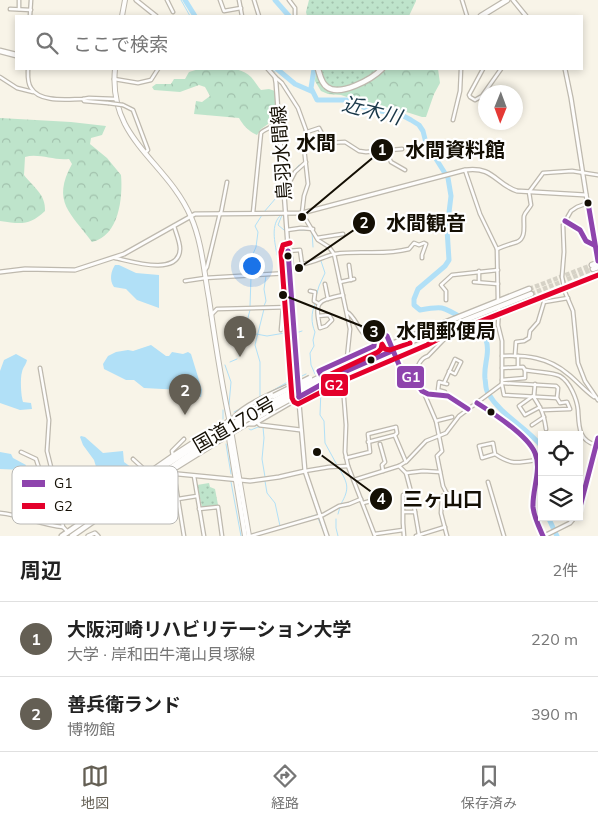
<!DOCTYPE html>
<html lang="ja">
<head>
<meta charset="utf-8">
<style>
  body { margin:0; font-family:Mulish,"Noto Sans JP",sans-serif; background:#f2f2f2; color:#222 }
  .controls { position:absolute; right:15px; bottom:15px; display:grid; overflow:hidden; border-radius:0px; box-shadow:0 2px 8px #0003 }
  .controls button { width:45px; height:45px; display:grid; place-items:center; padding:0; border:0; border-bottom:1px solid #e0e0e0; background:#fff; color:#222; font:25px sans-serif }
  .compass { position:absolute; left:478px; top:85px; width:45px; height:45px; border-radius:50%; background:#fff; box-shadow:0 2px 8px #0003; rotate:181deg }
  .you { position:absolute; left:251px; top:265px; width:18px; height:18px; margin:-12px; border:4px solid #fff; border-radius:50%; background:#1a73e8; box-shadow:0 0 0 8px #1a73e833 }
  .badge { display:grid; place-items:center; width:32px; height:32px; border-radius:50%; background:#645f54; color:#fff; font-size:16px; font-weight:700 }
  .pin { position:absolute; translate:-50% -41px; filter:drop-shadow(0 1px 2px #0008) }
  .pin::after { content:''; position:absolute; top:26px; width:18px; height:15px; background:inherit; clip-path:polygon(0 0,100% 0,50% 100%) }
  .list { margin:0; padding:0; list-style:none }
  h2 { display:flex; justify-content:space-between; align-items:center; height:65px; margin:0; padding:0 20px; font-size:21px }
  h2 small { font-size:16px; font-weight:400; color:#767676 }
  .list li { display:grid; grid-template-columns:32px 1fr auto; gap:15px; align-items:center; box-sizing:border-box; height:75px; padding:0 20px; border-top:1px solid #e0e0e0 }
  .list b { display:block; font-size:19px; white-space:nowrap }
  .list p { margin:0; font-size:16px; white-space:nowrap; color:#767676 }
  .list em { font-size:16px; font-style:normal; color:#767676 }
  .icon { flex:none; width:28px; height:28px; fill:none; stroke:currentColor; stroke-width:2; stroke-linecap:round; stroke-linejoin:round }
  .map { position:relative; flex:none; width:598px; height:536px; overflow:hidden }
  .search { position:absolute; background:#fff; box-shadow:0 2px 8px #0003; left:15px; right:15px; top:15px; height:55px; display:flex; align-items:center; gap:12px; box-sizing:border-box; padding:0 18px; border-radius:0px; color:#767676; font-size:19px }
  .sheet { height:215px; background:#fff }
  nav { display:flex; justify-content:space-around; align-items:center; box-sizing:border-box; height:70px; border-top:1px solid #e0e0e0; background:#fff; font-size:14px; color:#767676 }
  nav a { display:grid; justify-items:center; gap:2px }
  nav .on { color:#645f54 }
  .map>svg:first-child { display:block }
  .forest { fill:url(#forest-crowns) }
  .park { fill:url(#park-dots) }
  .water { fill:#b1e0f7 }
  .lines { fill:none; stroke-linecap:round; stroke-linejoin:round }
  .stream { stroke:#b1e0f7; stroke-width:1 }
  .river { stroke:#b1e0f7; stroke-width:5 }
  .highway-tunnel { stroke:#d6d2c6; stroke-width:4.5; stroke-dasharray:4.5 2; stroke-linecap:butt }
  .street-casing { stroke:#beb9ae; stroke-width:5 }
  .secondary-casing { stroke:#beb9ae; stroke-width:5.5 }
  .primary-casing { stroke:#beb9ae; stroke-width:6 }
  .highway-casing { stroke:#beb9ae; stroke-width:7 }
  .street { stroke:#fefdfc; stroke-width:2.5 }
  .secondary { stroke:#fefdfc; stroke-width:3 }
  .primary { stroke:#fefdfc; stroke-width:4 }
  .highway { stroke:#fefdfc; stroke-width:4.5 }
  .rail-casing { stroke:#cccbc8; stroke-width:3 }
  .rail { stroke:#fff; stroke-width:1; stroke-dasharray:4; stroke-linecap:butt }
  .street-bridge-casing { stroke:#beb9ae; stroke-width:5; stroke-linecap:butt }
  .highway-bridge-casing { stroke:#beb9ae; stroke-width:7; stroke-linecap:butt }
  .street-bridge { stroke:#fefdfc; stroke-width:2.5 }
  .highway-bridge { stroke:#fefdfc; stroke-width:4.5 }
  .bus-1-casing { stroke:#fff; stroke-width:9 }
  .bus-2-casing { stroke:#fff; stroke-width:9 }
  .bus-1 { stroke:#8e44ad; stroke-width:5 }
  .bus-2 { stroke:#e4002b; stroke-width:5 }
  .bus-dot { fill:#140f04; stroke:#fff; stroke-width:2 }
  .labels { text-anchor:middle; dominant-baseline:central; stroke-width:4.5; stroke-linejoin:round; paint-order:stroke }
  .street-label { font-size:19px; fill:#140f04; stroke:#fff }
  .water-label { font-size:20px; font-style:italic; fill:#193849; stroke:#fff }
  .neighbourhood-label { font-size:20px; font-weight:bold; fill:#140f04; stroke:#fff }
  .key { fill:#fff; stroke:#b8b7b4; stroke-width:1 }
  .key-label { font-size:14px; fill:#140f04 }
  .leader { fill:none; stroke:#140f04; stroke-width:2 }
  .callout-dot { fill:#140f04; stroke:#fff; stroke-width:2 }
  .mark-label { font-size:15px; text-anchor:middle; font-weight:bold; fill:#fff }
  .callout-label { font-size:20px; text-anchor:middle; font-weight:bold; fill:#140f04; stroke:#fff; stroke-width:4.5; stroke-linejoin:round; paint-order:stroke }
  .line-badge { stroke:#fff; stroke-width:2 }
  .badge-label { font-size:14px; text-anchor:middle; font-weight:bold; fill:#fff }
</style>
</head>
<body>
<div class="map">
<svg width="598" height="536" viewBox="0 0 598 536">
  <defs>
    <pattern id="forest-crowns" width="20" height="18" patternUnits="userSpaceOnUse" patternTransform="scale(1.25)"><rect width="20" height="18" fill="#bee4cb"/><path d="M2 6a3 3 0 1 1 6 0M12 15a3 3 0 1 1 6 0" fill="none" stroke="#a2c2ad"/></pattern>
    <pattern id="park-dots" width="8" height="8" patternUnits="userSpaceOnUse" patternTransform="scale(1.25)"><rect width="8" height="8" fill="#bee4cb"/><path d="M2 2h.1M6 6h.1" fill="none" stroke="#a2c2ad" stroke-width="1.8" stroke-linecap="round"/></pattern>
  </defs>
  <rect width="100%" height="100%" fill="#f8f4e8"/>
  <g class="forest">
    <path d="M199,69C215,69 238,64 251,77C255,81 257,86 261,90L269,89L275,91L276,112L270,113L268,124L261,129L257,135C248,131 243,125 239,118L194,114L196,101L202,102L210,96L205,87L199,85L180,92L154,90L152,87L156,84H171L174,79H185L189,72Z"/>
    <path d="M316,69H438L440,83L434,94L426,117H422L397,109L373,106L341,95L328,94L321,91L315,81Z"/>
    <path d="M0,118L71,122L106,126L102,135L91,138L90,144L107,158L121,175C123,198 119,236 92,242C71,213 51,202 72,164L69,159C54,161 39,153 25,157L24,175C33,187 46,194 45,211C29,226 21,224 0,221Z"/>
  </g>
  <g class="park">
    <path d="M309,0H416V1L409,16H307L306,12Z"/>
    <path d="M321,69H378C362,84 327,101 321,69Z"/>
    <path d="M209,483L210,487L215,489L218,505L202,507L197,485Z"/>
  </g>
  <g class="water">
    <path d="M115,265H119L136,273L159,275V308L137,300L126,289L114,287C109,280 111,271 115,265Z"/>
    <path d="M151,345L166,356H169L172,352L183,354L188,352L191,354L202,390L201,397L181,390L144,388L134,380H126L104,369L103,364L108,356L116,352L128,350L133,351Z"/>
    <path d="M16,354L27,360C26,365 23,367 22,372C20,378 21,396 23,402L31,403L32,409L20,410L0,403V371L4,360Z"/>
    <path d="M81,436L85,437L103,453L123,451L124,462L139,473L137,478L118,492L113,487L114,481L112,479L99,483L93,475L97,470L94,460L83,445L80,437Z"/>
    <path d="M0,452L11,454L13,458L26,465L24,470L0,469Z"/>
  </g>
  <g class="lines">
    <g class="stream">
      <path d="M181,0L190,16"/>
      <path d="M272,70L275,72"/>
      <path d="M286,85L299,108"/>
      <path d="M301,114L306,127"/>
      <path d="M306,154L307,133"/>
      <path d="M307,162L308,170"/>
      <path d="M299,167L304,162"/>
      <path d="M285,189L293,172L299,165"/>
      <path d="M264,212L282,191"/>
      <path d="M282,215L278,225L284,230"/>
      <path d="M297,230H310"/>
      <path d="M312,232L313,247"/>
      <path d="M277,255C275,243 270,224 281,215"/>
      <path d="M251,274L250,261L256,247L258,232L255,226L262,215"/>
      <path d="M315,300L319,286L325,273L321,261"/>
      <path d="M264,306L266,301L264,289L266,276"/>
      <path d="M250,307L251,277"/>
      <path d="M296,333L302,331"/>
      <path d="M243,341L252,338L256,334L267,336L291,332"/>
      <path d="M243,346V337L250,310"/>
      <path d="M239,356L242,348"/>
      <path d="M230,362L237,359"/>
      <path d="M225,365L231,382L229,405"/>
      <path d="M315,374L311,365L310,353L314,346L313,340L315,332C311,323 311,313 315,304"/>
      <path d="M300,377L306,374"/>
      <path d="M321,389L320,415L324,421L325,443L337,465"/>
      <path d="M263,396L293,379"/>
      <path d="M260,398V362L255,345L264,309"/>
      <path d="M223,410V419"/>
      <path d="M234,412L244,407"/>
      <path d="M249,429L251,430L258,427H263L264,438L262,459L265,477"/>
      <path d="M226,444L231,474"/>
      <path d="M339,468C348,484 350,488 341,504"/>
      <path d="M265,481L267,493L275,503L280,526L316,515"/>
      <path d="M231,482L241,536"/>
      <path d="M338,514L340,507"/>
      <path d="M318,518L325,535"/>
      <path d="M336,519V528L338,536"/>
    </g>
    <g class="river">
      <path d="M185,0L195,16"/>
      <path d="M275,0L289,16"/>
      <path d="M277,69L295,84L311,91"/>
      <path d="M314,69L311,88L317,100H347L370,110L398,113L411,120L419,125L423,131L426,143L448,178L451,196L447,229L449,260L445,266L418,289L414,299V305L420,310C442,306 442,306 462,318C479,328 490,334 487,356C486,364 484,370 485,379C486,383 485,389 488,393C501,416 527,427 542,447"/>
      <path d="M548,517L557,536"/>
    </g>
    <g class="highway-tunnel">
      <path d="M529,289L592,265"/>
      <path d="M531,294L593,269"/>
    </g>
    <g class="street-casing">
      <g id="street">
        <path d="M167,0L173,12"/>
        <path d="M220,0L224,11L241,8"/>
        <path d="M239,0L242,16"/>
        <path d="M254,0L259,16"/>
        <path d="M289,0L295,8V16"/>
        <path d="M462,0L467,16"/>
        <path d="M10,9L31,10"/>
        <path d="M19,9V0"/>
        <path d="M30,16L31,0"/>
        <path d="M28,69C28,75 27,82 31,88C40,103 68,99 83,99L89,98L116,99"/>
        <path d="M483,69L469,95L470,97L475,100L482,96L501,69"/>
        <path d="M0,77L17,88L33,92"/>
        <path d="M275,77L282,83L298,108L306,130L304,148L308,184L304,196L302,213L318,240L329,247L334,254L350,329L347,358"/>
        <path d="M114,79L138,83L151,80L158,69"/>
        <path d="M83,99L84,101L108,103"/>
        <path d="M123,105L133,110L148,150L145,153"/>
        <path d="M453,120L460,91L461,69"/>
        <path d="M307,132L319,128L327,143L345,142L359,151L366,152L402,149"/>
        <path d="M386,151L391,162L405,170"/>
        <path d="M465,170L480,214L497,249L498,302"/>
        <path d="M284,193L295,172L306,162"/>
        <path d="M588,203L577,207L571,211L563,225L564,252L562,277L565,292L573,311L578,363L585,381L598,400"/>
        <path d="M221,213L227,182"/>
        <path d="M253,213L261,133C264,129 273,127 278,123"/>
        <path d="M565,221L580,230L586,241L594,245"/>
        <path d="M287,230L301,228L313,229"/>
        <path d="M317,238L343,234"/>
        <path d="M497,249C504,246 510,244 517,242C527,238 523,224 524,216C525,212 529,209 531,205L529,192L543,173L572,171L598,175"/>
        <path d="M288,251L300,250L302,264C314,263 324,256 335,254C360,250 383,256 409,249L414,243L419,245L424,243L426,244L422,255V258"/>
        <path d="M115,258C130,261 179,277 180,249C180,242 176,233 174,226"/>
        <path d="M349,265L351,280"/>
        <path d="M205,270L207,267L220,213"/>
        <path d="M479,271V282"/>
        <path d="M185,281L205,278L289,273"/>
        <path d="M340,282L354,279"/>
        <path d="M474,282L498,284"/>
        <path d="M325,284L328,299"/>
        <path d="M310,291L315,292L314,301L319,304"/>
        <path d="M446,300V291L441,285L452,275L498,270"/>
        <path d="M211,315L217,309L292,307"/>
        <path d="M318,316L329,315L332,320L326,326L320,328C314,300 318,301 343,295"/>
        <path d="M281,330L283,307"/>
        <path d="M502,356C526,355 548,357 568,374C577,381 584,390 594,397"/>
        <path d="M515,356L516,342L524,341L529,338L530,331L538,322L544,302L568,298"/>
        <path d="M518,356V367"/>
        <path d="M40,368L49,420L47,451L51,467L50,471L43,480L59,506L63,527L68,532"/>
        <path d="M525,370C534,372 553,372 560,376C570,382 577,399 578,410C579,426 578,440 596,445"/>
        <path d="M405,375C419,381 414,384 424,393L444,395L468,409"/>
        <path d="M321,377L319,371L375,345V338C359,339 358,318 347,312"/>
        <path d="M414,379C417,370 418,359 428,356L452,331"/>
        <path d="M502,380L525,378V370L523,367L502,368"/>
        <path d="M444,383L455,359L461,362L455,374L449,371"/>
        <path d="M502,383L556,386L558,388L557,398L560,403L567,402L570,409L543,410"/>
        <path d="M502,385L504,395L557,398"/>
        <path d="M424,393L436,421L442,451L437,456L443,486L447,494L442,496L441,513L447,536"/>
        <path d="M446,396L445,392L438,390L439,382L447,384"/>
        <path d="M534,396L535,384"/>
        <path d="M477,403C491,412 528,438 535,453C540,466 532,492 533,507C534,518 539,527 543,536"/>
        <path d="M540,407L525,415L519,406L533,396C541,408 544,414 546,429"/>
        <path d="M436,421L452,417"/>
        <path d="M532,425L544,417"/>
        <path d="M395,436L406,462"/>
        <path d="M380,444L385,462L382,465L383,471"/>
        <path d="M21,452L36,459L43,480"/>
        <path d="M495,454L493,443L479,446L482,458L495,454C511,465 518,463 536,460"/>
        <path d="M173,456L172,451L184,439"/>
        <path d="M346,458L370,452L368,434L396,427L397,433L395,435L368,442"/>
        <path d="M133,459L144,469V471L139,476L141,479"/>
        <path d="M399,466L406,473L411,492L403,495V523L404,536"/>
        <path d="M305,471L329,467L348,466"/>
        <path d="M406,473L423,471L440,472"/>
        <path d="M174,474L184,536"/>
        <path d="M194,476L204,536"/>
        <path d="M354,480L399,466L407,461L426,441L446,433L459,416L502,384V341L498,325L499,307"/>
        <path d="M488,482L504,536"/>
        <path d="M29,497L46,486"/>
        <path d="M178,499L197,496"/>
        <path d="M363,503L382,498L383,508"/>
        <path d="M414,506L419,535"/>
        <path d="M199,509L218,507L222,536"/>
        <path d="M404,512H415"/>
        <path d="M0,513C22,515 41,525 63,527"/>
        <path d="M375,534L403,530"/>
        <path d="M251,536L323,515L339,506L349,504L361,499"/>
        <path d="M375,536L348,466L345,452L346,425L342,373L392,351"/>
        <path d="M416,536L445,527"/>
      </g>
    </g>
    <g class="secondary-casing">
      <g id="secondary">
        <path d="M136,0L156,16"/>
        <path d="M513,0L526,16"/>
        <path d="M268,69L275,77L276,83L298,384"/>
        <path d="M565,69L571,98L594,245L598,261"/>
        <path d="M0,272L25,269L75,270L124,254L195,214L302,213L465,170C494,166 495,184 517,191L586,195"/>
        <path d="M375,338L381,335L387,336L399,367L405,374"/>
        <path d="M298,391L305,471L327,536"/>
        <path d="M234,417C246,403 280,390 297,382"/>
        <path d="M257,422L260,425L301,430"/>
        <path d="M247,424H254L342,373"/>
        <path d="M168,473L250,481L279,477L305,471"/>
        <path d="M579,512L598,438"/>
        <path d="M88,536L95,533L98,536"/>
        <path d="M544,536L570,523L575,517"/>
      </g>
    </g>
    <g class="primary-casing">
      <g id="primary">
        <path d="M122,16L125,0"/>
        <path d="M115,69C108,140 167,161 191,217C202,242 204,272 209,299C215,340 221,382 230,423"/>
        <path d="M231,430L249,536"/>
        <path d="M228,432L245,536"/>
      </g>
    </g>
    <g class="highway-casing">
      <g id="highway">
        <path d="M481,16L507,0"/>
        <path d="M0,51L16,55"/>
        <path d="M318,69C320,75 321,83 327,87C340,97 372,79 382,69"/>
        <path d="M592,265L598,263"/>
        <path d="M593,269L598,267"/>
        <path d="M357,358L529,289"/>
        <path d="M359,362L531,294"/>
        <path d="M163,467L197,445"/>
        <path d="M157,479L234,431L272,409"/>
        <path d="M123,494C169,455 221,425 274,396"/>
        <path d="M62,536L125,493"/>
        <path d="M72,536L199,448"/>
      </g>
    </g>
    <use href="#street" class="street"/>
    <use href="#secondary" class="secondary"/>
    <use href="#primary" class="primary"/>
    <use href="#highway" class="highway"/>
    <g class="rail-casing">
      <path id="rail" d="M292,257L293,266"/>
    </g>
    <use href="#rail" class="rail"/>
    <g class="street-bridge-casing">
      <path id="street-bridge" d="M108,103L123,105"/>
    </g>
    <g class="highway-bridge-casing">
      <g id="highway-bridge">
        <path d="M274,396L310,378"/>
        <path d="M272,409L294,397"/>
        <path d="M197,445L258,409L357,358"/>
        <path d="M199,448L259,412L359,362"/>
      </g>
    </g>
    <use href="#street-bridge" class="street-bridge"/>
    <use href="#highway-bridge" class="highway-bridge"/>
    <g class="bus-1-casing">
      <g id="bus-1">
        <path d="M588,203L598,261"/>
        <path d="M565,221L580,230L586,241L594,245"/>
        <path d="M288,251L299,397"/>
        <path d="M325,383L319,371L374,346L375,338L385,335L387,336L402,372L414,379L422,391L428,394L448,396L468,409"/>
        <path d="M299,397L342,373L392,351"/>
        <path d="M477,403C493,413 528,436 535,453C542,469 532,490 533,507C534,517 539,527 543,536"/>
        <path d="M579,511L598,438"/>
      </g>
    </g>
    <g class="bus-2-casing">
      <g id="bus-2">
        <path d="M290,243L283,245L281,252L292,398L294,402L298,404L345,380L427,345L446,335L598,275"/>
        <path d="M332,380L329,375L378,352L381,349L382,344L385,349L390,350L410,343"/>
      </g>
    </g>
    <use href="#bus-1" class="bus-1"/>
    <use href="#bus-2" class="bus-2"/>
  </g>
  <g class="bus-dot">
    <circle cx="588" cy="203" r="4.5"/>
    <circle cx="288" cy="256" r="4.5"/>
    <circle cx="371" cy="360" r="4.5"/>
    <circle cx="491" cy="412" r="4.5"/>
  </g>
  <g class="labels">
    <g class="street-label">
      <text transform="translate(281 153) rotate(-94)">鳥羽水間線</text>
      <text transform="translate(234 424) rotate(-30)">国道170号</text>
    </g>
    <g class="water-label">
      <text transform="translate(372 110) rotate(14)">近木川</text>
    </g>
    <g class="neighbourhood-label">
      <text x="316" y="142">水間</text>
    </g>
  </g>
  <rect x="12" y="466" width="166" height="58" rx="8" class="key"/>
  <rect x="22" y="480" width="23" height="7" fill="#8e44ad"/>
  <rect x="22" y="503" width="23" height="6" fill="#e4002b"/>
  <g class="key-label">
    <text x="54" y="488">G1</text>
    <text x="54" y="511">G2</text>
  </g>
  <path class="leader" d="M302 217L382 150M299 268L364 223M283 295L374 331M317 452L381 499"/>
  <g class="callout-dot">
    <circle cx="302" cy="217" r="5"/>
    <circle cx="299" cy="268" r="5"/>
    <circle cx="283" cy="295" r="5"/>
    <circle cx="317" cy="452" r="5"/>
    <circle cx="382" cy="150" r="12"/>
    <circle cx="364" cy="223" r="12"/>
    <circle cx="374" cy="331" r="12"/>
    <circle cx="381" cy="499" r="12"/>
  </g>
  <g class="mark-label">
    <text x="382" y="155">1</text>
    <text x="364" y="228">2</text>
    <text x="374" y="337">3</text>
    <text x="381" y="504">4</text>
  </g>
  <g class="callout-label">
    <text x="455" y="157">水間資料館</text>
    <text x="426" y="230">水間観音</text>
    <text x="446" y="338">水間郵便局</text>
    <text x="443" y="506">三ヶ山口</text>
  </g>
  <g class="line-badge">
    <rect x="396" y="365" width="29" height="24" rx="5" fill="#8e44ad"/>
    <rect x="320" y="373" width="29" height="24" rx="5" fill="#e4002b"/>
  </g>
  <g class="badge-label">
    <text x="411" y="382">G1</text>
    <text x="334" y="390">G2</text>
  </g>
</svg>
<div class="controls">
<button><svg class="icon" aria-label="locate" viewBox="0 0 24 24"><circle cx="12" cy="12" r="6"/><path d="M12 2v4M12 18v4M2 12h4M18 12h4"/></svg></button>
<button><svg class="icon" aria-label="layers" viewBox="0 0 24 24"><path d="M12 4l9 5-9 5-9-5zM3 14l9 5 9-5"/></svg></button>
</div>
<svg class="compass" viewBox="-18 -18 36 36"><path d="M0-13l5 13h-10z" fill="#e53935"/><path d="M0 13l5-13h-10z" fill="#767676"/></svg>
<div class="you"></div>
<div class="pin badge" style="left:240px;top:357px">1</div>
<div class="pin badge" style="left:185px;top:415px">2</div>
<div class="search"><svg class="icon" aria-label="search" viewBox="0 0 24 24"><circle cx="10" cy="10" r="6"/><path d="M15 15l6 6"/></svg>ここで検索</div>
</div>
<section class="sheet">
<h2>周辺<small>2件</small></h2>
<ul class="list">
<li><span class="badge">1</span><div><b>大阪河崎リハビリテーション大学</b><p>大学 · 岸和田牛滝山貝塚線</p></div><em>220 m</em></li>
<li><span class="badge">2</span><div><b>善兵衛ランド</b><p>博物館</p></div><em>390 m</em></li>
</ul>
</section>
<nav>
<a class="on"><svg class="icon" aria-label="map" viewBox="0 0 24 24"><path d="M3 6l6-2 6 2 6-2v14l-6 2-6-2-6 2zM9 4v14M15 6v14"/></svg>地図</a>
<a><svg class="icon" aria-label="directions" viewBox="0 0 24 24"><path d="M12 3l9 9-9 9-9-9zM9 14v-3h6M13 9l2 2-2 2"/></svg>経路</a>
<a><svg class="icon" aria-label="saved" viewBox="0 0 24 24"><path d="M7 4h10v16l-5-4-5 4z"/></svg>保存済み</a>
</nav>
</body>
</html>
